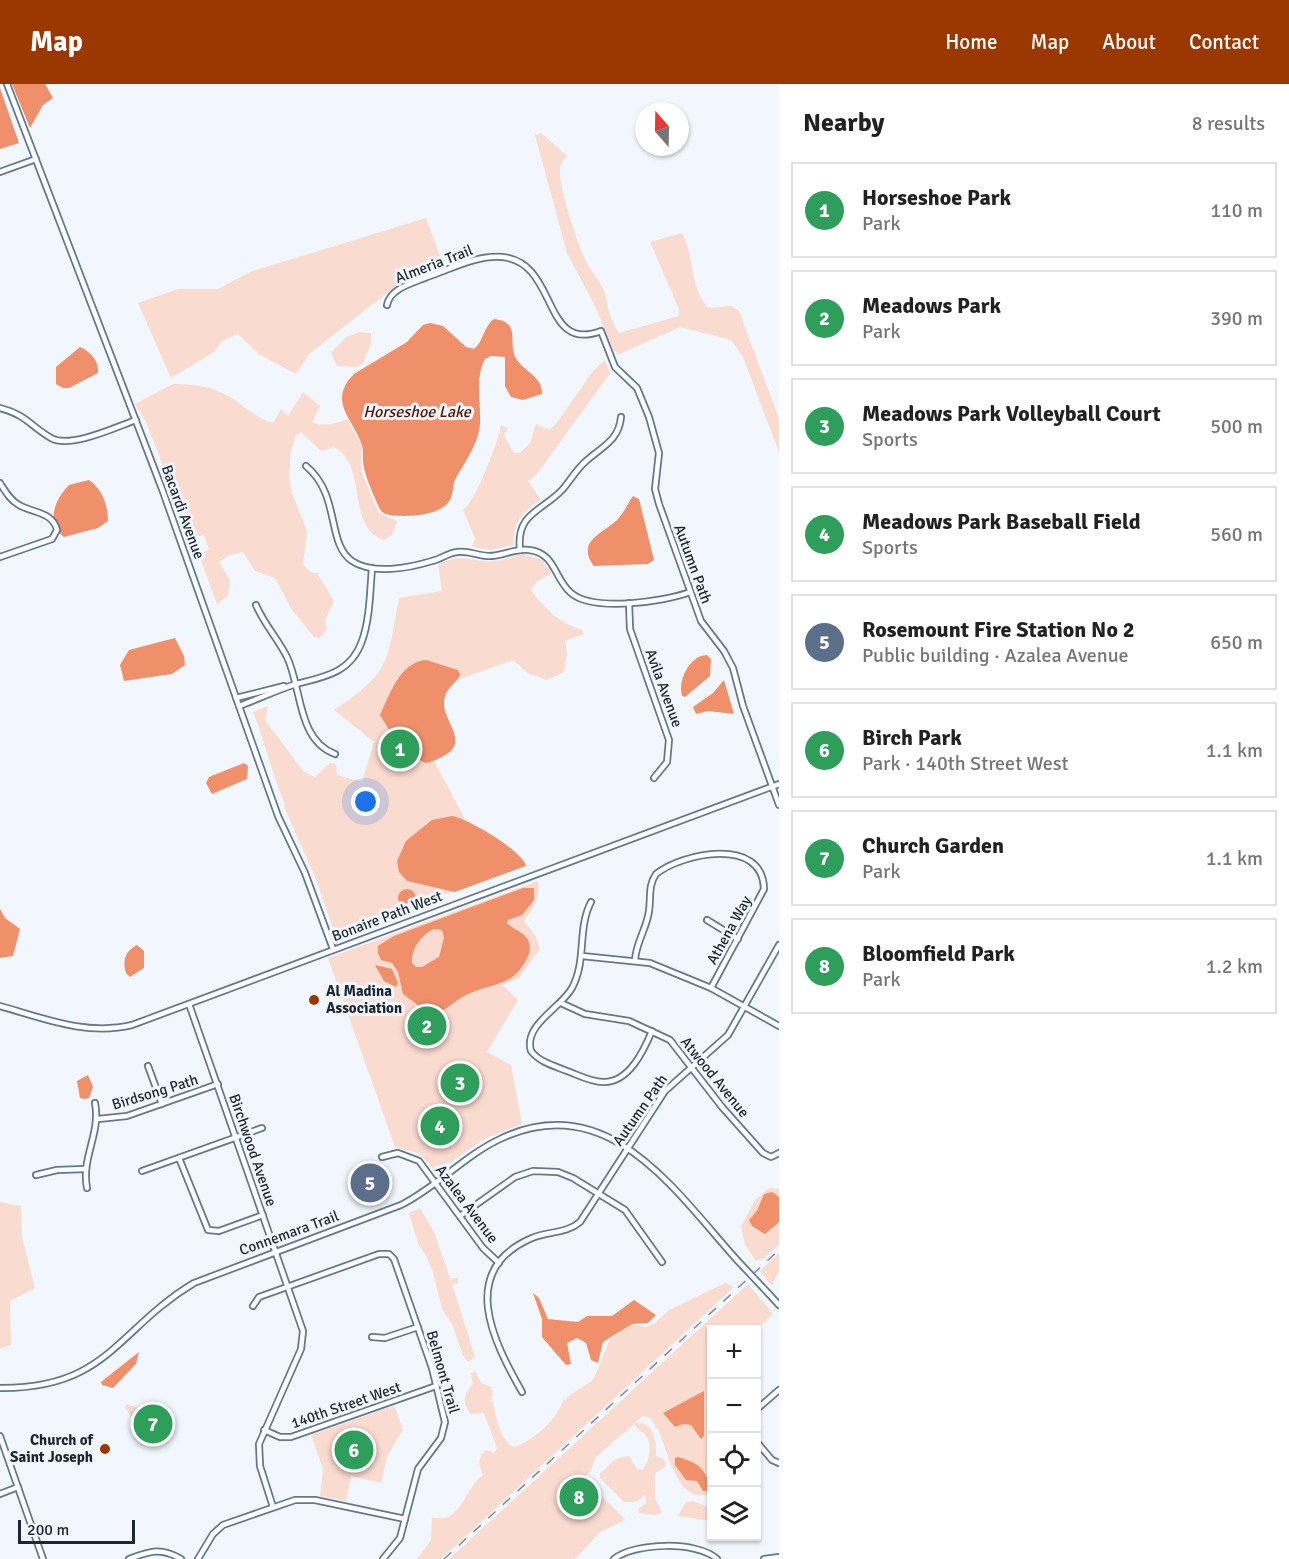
<!DOCTYPE html>
<html lang="en">
<head>
<meta charset="utf-8">
<style>
  body { margin:0; font-family:Signika,sans-serif; background:#f6f6f6; color:#222 }
  .controls { position:absolute; right:18px; bottom:18px; display:grid; overflow:hidden; border-radius:0px; box-shadow:0 2px 4px #0004 }
  .controls button { width:54px; height:54px; display:grid; place-items:center; padding:0; border:0; border-bottom:2px solid #e0e0e0; background:#fff; color:#222; font:30px sans-serif }
  .compass { position:absolute; left:635px; top:18px; width:54px; height:54px; border-radius:50%; background:#fff; box-shadow:0 2px 4px #0004; rotate:340deg }
  .scale { position:absolute; left:18px; bottom:15px; width:117px; box-sizing:border-box; padding-left:6px; border:3px solid #1d2731; border-top:0; font-size:16px; line-height:21px; white-space:nowrap; color:#1d2731; -webkit-text-stroke:4px #f1f7fc; paint-order:stroke }
  .you { position:absolute; left:366px; top:718px; width:21px; height:21px; margin:-15px; border:4px solid #fff; border-radius:50%; background:#1a73e8; box-shadow:0 0 0 9px #1a73e833 }
  .badge { display:grid; place-items:center; width:39px; height:39px; border-radius:50%; background:#9b3701; color:#fff; font-size:20px; font-weight:700 }
  .pin { position:absolute; translate:-50% -50%; border:3px solid #fff; box-shadow:0 2px 6px #0006 }
  .list { margin:0; padding:0; list-style:none }
  h2 { display:flex; justify-content:space-between; align-items:center; height:78px; margin:0; padding:0 24px; font-size:26px }
  h2 small { font-size:20px; font-weight:400; color:#767676 }
  .list li { display:grid; grid-template-columns:39px 1fr auto; gap:18px; align-items:center; box-sizing:border-box; height:96px; margin:0 12px 12px; padding:0 12px; border:2px solid #e0e0e0; border-radius:0px }
  .list b { display:block; font-size:22px; white-space:nowrap }
  .list p { margin:0; font-size:20px; white-space:nowrap; color:#767676 }
  .list em { font-size:20px; font-style:normal; color:#767676 }
  .icon { flex:none; width:33px; height:33px; fill:none; stroke:currentColor; stroke-width:2; stroke-linecap:round; stroke-linejoin:round }
  .map { position:relative; flex:none; width:779px; height:1475px; overflow:hidden }
  header { display:flex; align-items:center; gap:36px; box-sizing:border-box; height:84px; padding:0 30px; background:#9b3701; color:#fff }
  header strong { font-size:28px }
  nav { display:flex; gap:33px; margin-inline-start:auto; font-size:21px }
  main { display:flex }
  aside { flex:1; background:#fff }
  .map>svg:first-child { display:block }
  .green { fill:#fadbd0 }
  .water { fill:#ef906b; fill-rule:evenodd }
  .lines { fill:none; stroke-linecap:round; stroke-linejoin:round }
  .minor-casing { stroke:#627892; stroke-width:8 }
  .minor { stroke:#fff; stroke-width:4.5 }
  .rail { stroke:#858d95; stroke-width:1.5; stroke-dasharray:10 10; stroke-linecap:butt }
  .minor-bridge-casing { stroke:#627892; stroke-width:8; stroke-linecap:butt }
  .minor-bridge { stroke:#fff; stroke-width:4.5 }
  .poi-dot { fill:#9b3701; stroke:#f1f7fc; stroke-width:2 }
  .labels { text-anchor:middle; dominant-baseline:central; stroke-width:6; stroke-linejoin:round; paint-order:stroke }
  .street-label { font-size:15px; fill:#1d2731; stroke:#f1f7fc }
  .poi-label { font-size:15px; font-weight:bold; fill:#1d2731; stroke:#f1f7fc; text-anchor:start }
  .water-label { font-size:16px; font-style:italic; fill:#511700; stroke:#f1f7fc }
</style>
</head>
<body>
<header>
<strong>Map</strong>
<nav><a>Home</a><a>Map</a><a>About</a><a>Contact</a></nav>
</header>
<main>
<div class="map">
<svg width="779" height="1475" viewBox="0 0 779 1475">
  <rect width="100%" height="100%" fill="#f1f7fc"/>
  <g class="green">
    <path d="M541,49L567,72C562,76 560,81 560,88C559,102 577,159 584,173C589,186 601,197 605,210C610,228 608,232 619,249L679,232V225L650,158L682,149C695,173 689,203 708,224L731,222L739,227L779,335V368L743,273L731,256L680,243L619,270L613,266L595,222L567,169L535,51Z"/>
    <path d="M426,134L443,180L401,198L310,269L296,290L259,270L238,250L222,257L214,268L171,294L138,219L178,205H218L250,188Z"/>
    <path d="M359,248L371,249V260L363,279L357,283L337,282L331,269L346,253Z"/>
    <path d="M605,276L610,289L537,390L528,397L541,416C523,427 512,439 514,461L491,466L472,463L475,454L463,426C475,419 499,356 501,341L508,344L504,352L514,369H520L530,359L536,340L549,346L555,341L593,287Z"/>
    <path d="M173,300C192,300 211,302 228,312C243,320 256,335 273,339L281,325L288,332L303,308L320,322L312,338C321,343 337,340 347,335L362,361L361,387L379,429L397,437L392,451L384,456C345,443 369,381 334,363L321,367L301,348L296,351L291,366L289,393L292,409L307,447L303,481L312,489H317L334,517L325,536L327,545L320,554L314,553L292,526L275,494L255,487L243,468L229,471L219,478L230,496L228,512L217,520L199,471L209,465L204,451L191,454L146,338L135,320Z"/>
    <path d="M523,470L540,475L552,489L535,499L531,506C546,526 558,538 582,546L584,550L565,557L567,569L564,588L547,596L528,589L513,576L402,616L495,792L335,850L315,793L284,723L285,720C272,690 265,658 253,628L268,622L265,636L304,688L315,693L330,679L336,680L337,691L362,698L374,658L334,626C392,588 387,577 399,514L442,507L438,480C466,468 469,479 495,477C505,476 513,472 523,470Z"/>
    <path d="M538,797C541,813 533,825 524,837L535,851L540,865L519,894L502,901L518,916L487,968L511,981L522,1040L486,1054L436,1088L419,1069L395,1063L328,874Z"/>
    <path d="M769,1104L779,1105V1161L764,1174L756,1177L745,1161L741,1142L756,1115Z"/>
    <path d="M0,1118L21,1122L22,1154L35,1204L10,1217L11,1261L0,1265Z"/>
    <path d="M420,1124L434,1148L451,1197L452,1194H458V1199L452,1200L475,1273L468,1278L463,1272L453,1242L442,1225L433,1189L426,1171L419,1162L409,1129Z"/>
    <path d="M779,1169V1187L772,1202L760,1187Z"/>
    <path d="M725,1199L734,1203L441,1475H417L431,1456L432,1433C461,1442 465,1403 483,1391C479,1381 477,1374 486,1366L494,1369L497,1364L484,1329L471,1330C461,1320 464,1309 473,1300L471,1289L476,1288L481,1299L491,1303L493,1311L490,1318H493C495,1330 501,1361 515,1363C535,1355 556,1337 564,1315L566,1317V1314L593,1296L610,1255L632,1240L646,1243L655,1239L669,1226Z"/>
    <path d="M748,1200L773,1230L757,1246H712L711,1411H695L683,1403L672,1384L659,1347L650,1334L643,1332L635,1339C654,1337 656,1356 656,1372L665,1376V1383L655,1389V1414L662,1429L655,1431L639,1429L638,1425L646,1419L645,1411L636,1418H624L600,1394V1389C613,1381 608,1375 629,1372L637,1385L642,1386C649,1380 652,1362 647,1353C645,1348 637,1346 634,1340L596,1373L590,1388L584,1393L625,1436L600,1448L575,1475H449Z"/>
    <path d="M126,1320L165,1333L156,1346L130,1331L125,1324Z"/>
    <path d="M394,1322L403,1345L387,1373L381,1399L351,1392L346,1417L320,1412L323,1385L311,1351Z"/>
    <path d="M693,1417L711,1424V1437L678,1432L686,1418Z"/>
  </g>
  <g class="water">
    <path d="M12,0H45L53,14L43,21L30,44Z"/>
    <path d="M0,4L19,59L0,65Z"/>
    <path d="M494,235C523,238 506,260 517,276C525,288 543,293 542,310L523,316L511,313L505,302V273L491,272L485,275C475,293 481,320 480,339C479,359 465,378 456,394C452,400 454,409 450,416C441,433 401,434 385,430L381,427C376,417 366,394 364,384C362,376 364,368 362,361C353,334 327,318 354,290L407,258L423,241L430,239L443,242L466,263L474,265C484,257 483,243 494,235Z"/>
    <path d="M80,263C91,268 99,277 98,289L69,304H63L56,300V283Z"/>
    <path d="M89,396C102,405 108,421 108,437L98,444L64,453C45,439 55,415 69,401Z"/>
    <path d="M633,412L639,415L654,476L648,480L594,482C575,457 604,449 617,436C624,429 628,419 633,412Z"/>
    <path d="M175,554L184,572L185,581L172,590L124,597L120,581L129,566Z"/>
    <path d="M701,572L707,571L711,575L710,592L685,613L682,612C678,597 687,578 701,572Z"/>
    <path d="M426,576L458,586L460,591C454,602 445,604 444,619C443,636 468,657 447,670C440,674 433,678 425,679L408,669L393,652L380,631C390,610 400,578 426,576Z"/>
    <path d="M724,596L734,630L708,627L696,630L693,623L713,609Z"/>
    <path d="M244,679L248,682L247,695L212,710L206,699L209,693Z"/>
    <path d="M452,732C467,734 523,767 526,782L455,808L407,797L399,788L397,777L406,757L432,736Z"/>
    <path d="M523,804H534V816L522,831L508,836L507,839C513,846 523,847 528,856C531,863 530,868 527,874C513,904 492,898 466,911C454,917 441,931 427,933L418,921L403,910L398,888L392,879L381,876L378,869V862L394,852ZM434,845L442,846L444,854L439,873L422,883H416L412,879C411,865 421,851 434,845Z"/>
    <circle cx="407" cy="814" r="9"/>
    <path d="M0,825L5,834L20,845L13,872L0,874Z"/>
    <path d="M137,861L144,867V884L130,893L126,889C122,877 125,867 137,861Z"/>
    <path d="M375,881L392,885L398,899L396,903L384,897Z"/>
    <path d="M88,991L93,1003L89,1014L84,1015L80,1014L77,997Z"/>
    <path d="M772,1108L779,1113V1138L765,1150L752,1142L749,1136L757,1127L764,1110Z"/>
    <path d="M533,1209L539,1214L548,1235L578,1238L587,1232H612L634,1216L656,1231L648,1239L632,1240L603,1258L598,1279L591,1276L586,1259L577,1254L567,1259L571,1280L566,1281L542,1253V1235Z"/>
    <path d="M139,1268L136,1280L113,1304L102,1301L101,1298Z"/>
    <path d="M704,1307V1352L701,1355L691,1341L683,1340L675,1343L663,1329Z"/>
    <path d="M678,1373C697,1379 703,1382 711,1402L708,1407H703L697,1397L686,1396L675,1381V1374Z"/>
  </g>
  <g class="lines">
    <g class="minor-casing">
      <g id="minor">
        <path d="M7,0L162,405L278,732L305,789L333,865"/>
        <path d="M0,88L36,75"/>
        <path d="M387,221C390,204 413,199 427,193C451,185 476,171 502,173C559,178 541,270 601,247L615,283L637,304L649,333L659,369L655,405L659,420L701,537L724,567L733,584L743,622L779,721"/>
        <path d="M0,324C27,331 30,342 51,354C70,365 116,343 136,336"/>
        <path d="M306,382C341,411 326,459 352,477C373,491 409,484 432,477C441,475 448,469 457,468C468,466 478,472 489,472C503,472 515,464 529,466C556,469 554,495 571,509C593,528 664,518 690,508"/>
        <path d="M0,399C5,407 10,416 19,421C33,429 53,428 57,446L52,455L0,473"/>
        <path d="M520,466C516,429 541,428 562,406C570,397 576,386 585,378C601,363 619,357 621,333"/>
        <path d="M629,519L630,545L669,656L667,678L654,694"/>
        <path d="M256,521C264,540 278,555 287,573C302,604 297,656 335,670"/>
        <path d="M236,614L284,602"/>
        <path d="M239,622C258,615 277,606 296,600C324,593 351,589 362,557C370,535 370,507 372,484"/>
        <path d="M591,818C577,845 587,876 572,904C561,924 523,941 531,967C539,978 555,982 567,987C578,991 591,998 603,998C629,999 644,966 652,947"/>
        <path d="M707,836L738,855"/>
        <path d="M582,872L650,879L711,904L779,942"/>
        <path d="M635,876C636,858 647,844 649,827C651,814 648,801 656,790C682,769 763,752 764,805L711,904"/>
        <path d="M561,919L585,930L629,937L670,956L722,1023L763,1069L771,1073L779,1069"/>
        <path d="M189,920L303,1247L301,1265L259,1360L260,1382L273,1423"/>
        <path d="M0,922C43,934 86,952 132,941L779,700"/>
        <path d="M148,982L162,1020"/>
        <path d="M98,1035L127,1032L218,1000"/>
        <path d="M382,1073L398,1069L419,1077L483,1164L499,1179"/>
        <path d="M179,1074L208,1146L219,1147L263,1131"/>
        <path d="M142,1087L262,1044"/>
        <path d="M36,1091L57,1086L85,1085"/>
        <path d="M87,1104C81,1073 101,1050 95,1019"/>
        <path d="M460,1132L515,1093L533,1087L558,1088L573,1094L625,1126L662,1178"/>
        <path d="M768,1209L779,1221"/>
        <path d="M253,1222L259,1213L379,1170H389L394,1175L432,1284L445,1338L441,1354L418,1385L400,1454L383,1475"/>
        <path d="M372,1253L385,1254L418,1243"/>
        <path d="M0,1304C108,1305 117,1245 194,1199L401,1121C437,1103 464,1072 500,1055C608,1003 675,1107 737,1176"/>
        <path d="M522,1308C493,1257 457,1186 532,1154C548,1147 566,1150 580,1138L665,1007L728,951L779,861"/>
        <path d="M756,1326L779,1306"/>
        <path d="M264,1346L280,1353H291L436,1302"/>
        <path d="M0,1352L43,1475"/>
        <path d="M756,1357L772,1376L779,1379"/>
        <path d="M0,1410L18,1403"/>
        <path d="M129,1475C150,1467 161,1463 181,1475"/>
        <path d="M198,1475L213,1450L223,1441L295,1416H315L405,1435"/>
        <path d="M614,1475C635,1458 698,1457 717,1475"/>
        <path d="M764,1475L779,1473"/>
      </g>
    </g>
    <use href="#minor" class="minor"/>
    <path class="rail" d="M444,1475L779,1166"/>
    <g class="minor-bridge-casing">
      <path id="minor-bridge" d="M737,1176L768,1209"/>
    </g>
    <use href="#minor-bridge" class="minor-bridge"/>
  </g>
  <g class="poi-dot">
    <circle cx="314" cy="916" r="6"/>
    <circle cx="105" cy="1365" r="6"/>
  </g>
  <g class="labels">
    <g class="street-label">
      <text transform="translate(434 180) rotate(-21)">Almeria Trail</text>
      <text transform="translate(183 428) rotate(70)">Bacardi Avenue</text>
      <text transform="translate(693 480) rotate(70)">Autumn Path</text>
      <text transform="translate(664 604) rotate(70)">Avila Avenue</text>
      <text transform="translate(387 832) rotate(-21)">Bonaire Path West</text>
      <text transform="translate(729 846) rotate(-61)">Athena Way</text>
      <text transform="translate(715 993) rotate(51)">Atwood Avenue</text>
      <text transform="translate(155 1008) rotate(-17)">Birdsong Path</text>
      <text transform="translate(640 1026) rotate(-55)">Autumn Path</text>
      <text transform="translate(253 1066) rotate(71)">Birchwood Avenue</text>
      <text transform="translate(467 1120) rotate(53)">Azalea Avenue</text>
      <text transform="translate(289 1149) rotate(-20)">Connemara Trail</text>
      <text transform="translate(443 1288) rotate(74)">Belmont Trail</text>
      <text transform="translate(346 1321) rotate(-19)">140th Street West</text>
    </g>
    <g class="poi-label">
      <text x="326" y="907">Al Madina<tspan x="326" dy="17">Association</tspan></text>
      <text x="93" y="1356" text-anchor="end">Church of<tspan x="93" dy="17">Saint Joseph</tspan></text>
    </g>
    <g class="water-label">
      <text x="417" y="328">Horseshoe Lake</text>
    </g>
  </g>
</svg>
<div class="controls">
<button>+</button>
<button>−</button>
<button><svg class="icon" aria-label="locate" viewBox="0 0 24 24"><circle cx="12" cy="12" r="6"/><path d="M12 2v4M12 18v4M2 12h4M18 12h4"/></svg></button>
<button><svg class="icon" aria-label="layers" viewBox="0 0 24 24"><path d="M12 4l9 5-9 5-9-5zM3 14l9 5 9-5"/></svg></button>
</div>
<svg class="compass" viewBox="-18 -18 36 36"><path d="M0-13l5 13h-10z" fill="#e53935"/><path d="M0 13l5-13h-10z" fill="#767676"/></svg>
<div class="scale">200 m</div>
<div class="you"></div>
<div class="pin badge" style="left:400px;top:665px;background:#2e9e5b">1</div>
<div class="pin badge" style="left:427px;top:942px;background:#2e9e5b">2</div>
<div class="pin badge" style="left:460px;top:999px;background:#2e9e5b">3</div>
<div class="pin badge" style="left:440px;top:1042px;background:#2e9e5b">4</div>
<div class="pin badge" style="left:370px;top:1099px;background:#5c6f8a">5</div>
<div class="pin badge" style="left:354px;top:1366px;background:#2e9e5b">6</div>
<div class="pin badge" style="left:153px;top:1340px;background:#2e9e5b">7</div>
<div class="pin badge" style="left:579px;top:1413px;background:#2e9e5b">8</div>
</div>
<aside>
<h2>Nearby<small>8 results</small></h2>
<ul class="list">
<li><span class="badge" style="background:#2e9e5b">1</span><div><b>Horseshoe Park</b><p>Park</p></div><em>110 m</em></li>
<li><span class="badge" style="background:#2e9e5b">2</span><div><b>Meadows Park</b><p>Park</p></div><em>390 m</em></li>
<li><span class="badge" style="background:#2e9e5b">3</span><div><b>Meadows Park Volleyball Court</b><p>Sports</p></div><em>500 m</em></li>
<li><span class="badge" style="background:#2e9e5b">4</span><div><b>Meadows Park Baseball Field</b><p>Sports</p></div><em>560 m</em></li>
<li><span class="badge" style="background:#5c6f8a">5</span><div><b>Rosemount Fire Station No 2</b><p>Public building · Azalea Avenue</p></div><em>650 m</em></li>
<li><span class="badge" style="background:#2e9e5b">6</span><div><b>Birch Park</b><p>Park · 140th Street West</p></div><em>1.1 km</em></li>
<li><span class="badge" style="background:#2e9e5b">7</span><div><b>Church Garden</b><p>Park</p></div><em>1.1 km</em></li>
<li><span class="badge" style="background:#2e9e5b">8</span><div><b>Bloomfield Park</b><p>Park</p></div><em>1.2 km</em></li>
</ul>
</aside>
</main>
</body>
</html>
